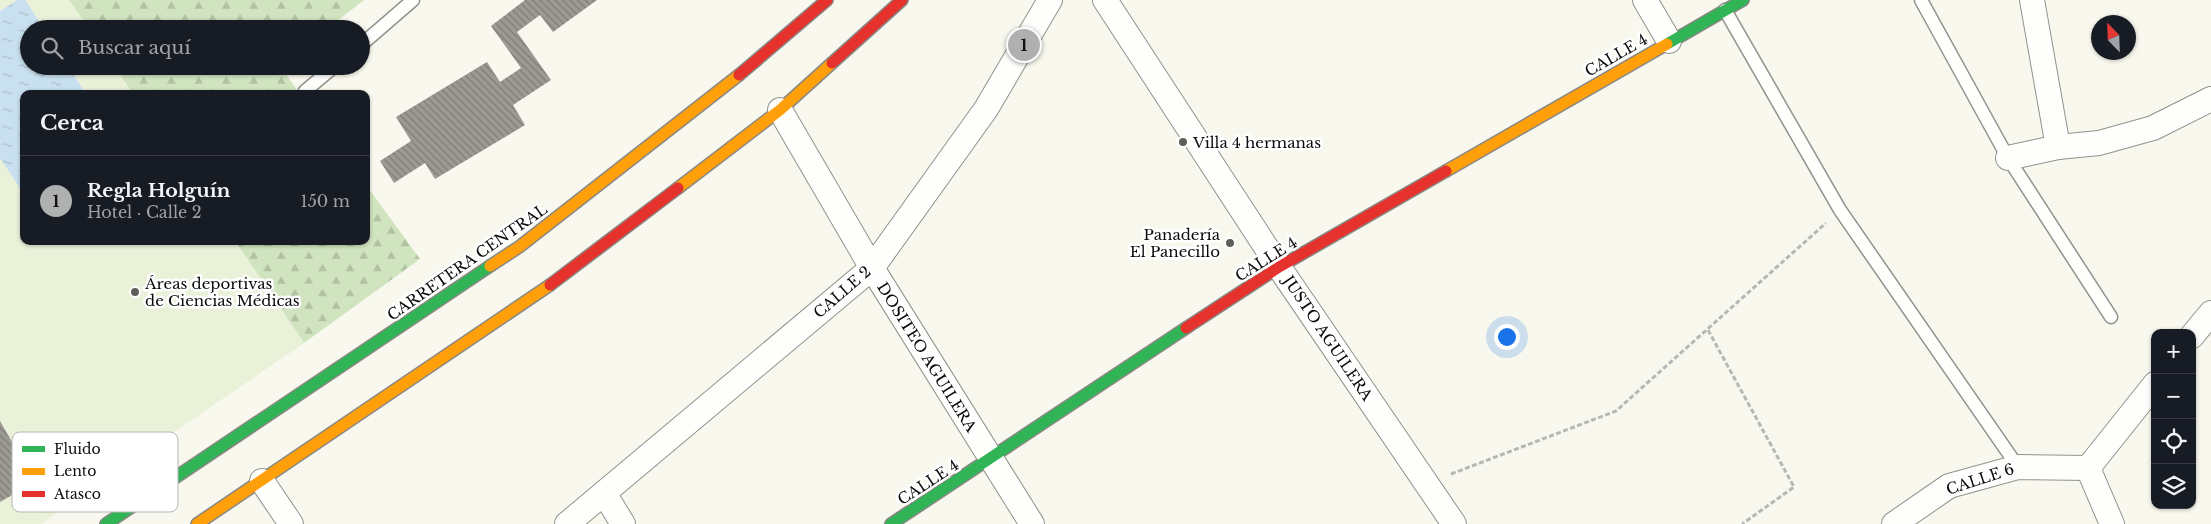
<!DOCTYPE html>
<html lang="es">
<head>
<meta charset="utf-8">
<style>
  body { margin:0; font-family:"Libre Baskerville",serif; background:#20242c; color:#f1f3f6 }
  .controls { position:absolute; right:15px; bottom:15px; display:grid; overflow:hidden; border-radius:10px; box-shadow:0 1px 4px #0004 }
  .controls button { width:45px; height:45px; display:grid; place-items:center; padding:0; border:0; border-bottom:1px solid #363941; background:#171b24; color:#f1f3f6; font:25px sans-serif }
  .compass { position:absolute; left:2091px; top:15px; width:45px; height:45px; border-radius:50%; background:#171b24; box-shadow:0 1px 4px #0004; rotate:337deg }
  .you { position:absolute; left:1506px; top:336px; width:18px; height:18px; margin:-12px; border:4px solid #fff; border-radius:50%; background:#1a73e8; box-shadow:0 0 0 8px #1a73e833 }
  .badge { display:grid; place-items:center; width:32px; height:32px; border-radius:50%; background:#afb0b0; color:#111; font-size:16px; font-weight:700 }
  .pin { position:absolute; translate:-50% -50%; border:2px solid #fff; box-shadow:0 1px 5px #0006 }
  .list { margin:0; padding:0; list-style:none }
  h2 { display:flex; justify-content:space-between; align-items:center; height:65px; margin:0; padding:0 20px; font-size:21px }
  h2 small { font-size:16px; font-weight:400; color:#9ea1a6 }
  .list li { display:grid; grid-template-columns:32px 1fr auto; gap:15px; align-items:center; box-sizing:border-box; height:90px; padding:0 20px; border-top:1px solid #363941 }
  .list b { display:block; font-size:19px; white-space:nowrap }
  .list p { margin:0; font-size:16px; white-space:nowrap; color:#9ea1a6 }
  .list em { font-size:16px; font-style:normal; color:#9ea1a6 }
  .icon { flex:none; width:28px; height:28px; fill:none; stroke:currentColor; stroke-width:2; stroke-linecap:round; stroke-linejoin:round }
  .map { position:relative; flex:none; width:2211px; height:524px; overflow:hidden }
  .search { position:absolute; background:#171b24; box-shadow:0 1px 4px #0004; left:20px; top:20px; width:350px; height:55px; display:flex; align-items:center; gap:12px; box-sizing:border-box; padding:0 18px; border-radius:28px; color:#9ea1a6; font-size:19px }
  .panel { position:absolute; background:#171b24; box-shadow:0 1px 4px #0004; left:20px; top:90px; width:350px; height:155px; border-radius:10px }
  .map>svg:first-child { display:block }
  .forest { fill:url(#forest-firs) }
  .pitch { fill:#eaf1d9 }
  .water { fill:url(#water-ripples) }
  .building { fill:url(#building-back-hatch) }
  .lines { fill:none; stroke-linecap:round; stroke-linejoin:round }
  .lane-casing { stroke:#92928d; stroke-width:15 }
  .street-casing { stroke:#92928d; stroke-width:26 }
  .fast-casing { stroke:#898884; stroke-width:14 }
  .slow-casing { stroke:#898884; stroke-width:14 }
  .jam-casing { stroke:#898884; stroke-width:14 }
  .path { stroke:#b7b7b5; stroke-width:3; stroke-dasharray:5 2.5; stroke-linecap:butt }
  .lane { stroke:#fefefc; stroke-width:12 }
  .street { stroke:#fefefc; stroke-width:24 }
  .fast { stroke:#30b455; stroke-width:11 }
  .slow { stroke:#ff9f0a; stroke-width:11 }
  .jam { stroke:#e5322d; stroke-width:11 }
  .poi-dot { fill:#5e5e5a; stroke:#fff; stroke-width:2 }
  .labels { text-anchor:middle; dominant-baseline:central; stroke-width:5; stroke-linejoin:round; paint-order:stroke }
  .street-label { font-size:15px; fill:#0b0b0b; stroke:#fff }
  .poi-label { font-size:15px; fill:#0b0b0b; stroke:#fff; text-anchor:start }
  .key { fill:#fff; stroke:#b6b6b6; stroke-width:1 }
  .key-label { font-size:14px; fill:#0b0b0b }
</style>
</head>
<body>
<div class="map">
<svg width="2211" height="524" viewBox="0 0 2211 524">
  <defs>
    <pattern id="forest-firs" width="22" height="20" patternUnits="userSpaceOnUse" patternTransform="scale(1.25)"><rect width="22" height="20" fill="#d0e4bf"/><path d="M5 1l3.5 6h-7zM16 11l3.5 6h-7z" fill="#b1c2a3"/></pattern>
    <pattern id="water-ripples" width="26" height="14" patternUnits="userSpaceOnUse" patternTransform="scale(1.25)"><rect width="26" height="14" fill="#c8e0f0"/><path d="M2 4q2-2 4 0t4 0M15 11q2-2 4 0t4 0" fill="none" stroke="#aabfcc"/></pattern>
    <pattern id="building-back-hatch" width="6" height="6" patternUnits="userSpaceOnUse" patternTransform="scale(1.25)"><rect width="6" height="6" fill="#9c9a94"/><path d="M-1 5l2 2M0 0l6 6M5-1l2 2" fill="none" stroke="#7d7c77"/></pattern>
  </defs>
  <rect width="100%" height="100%" fill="#f9f8ee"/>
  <g class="forest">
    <path d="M69,0H364L327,29H89Z"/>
    <path d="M114,66H280L300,94H133Z"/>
    <path d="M366,185L420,259L304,343L235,241H366Z"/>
  </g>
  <path class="pitch" d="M0,0H69L89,29H29V66H114L133,94H24V241H235L304,343L41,524H0Z"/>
  <path class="water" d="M17,0H25L44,29H29V66H68L86,94H24V194L0,158V11Z"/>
  <g class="building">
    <path d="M525,0H597L553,32L540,15L517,32L551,80L513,105L525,125L435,179L425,163L394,183L380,161L411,141L396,117L487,62L500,82L521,68L491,26Z"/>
    <path d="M0,421L35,482L0,502Z"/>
  </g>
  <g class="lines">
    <g class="lane-casing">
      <g id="lane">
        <path d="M1921,0L2008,158L2111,317"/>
        <path d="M1725,10L1840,210L2018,467"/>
        <path d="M361,45L413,0"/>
        <path d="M305,91L335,66"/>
      </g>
    </g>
    <g class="street-casing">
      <g id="street">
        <path d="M1105,0L1279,267L1454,524"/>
        <path d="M1645,0L1669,41"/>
        <path d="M2032,0L2058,147"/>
        <path d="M780,110L872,268L1032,524"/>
        <path d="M2008,158L2058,147L2099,143L2153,128L2211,99"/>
        <path d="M2192,336L2211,313"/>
        <path d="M2088,468L2155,384"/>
        <path d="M2088,468L2112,524"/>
        <path d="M262,481L291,524"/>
        <path d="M604,493L623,524"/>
        <path d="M567,524L872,268L986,109L1050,0"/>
        <path d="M1894,524L1949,486L2018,467L2088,468"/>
      </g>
    </g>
    <g class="fast-casing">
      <g id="fast">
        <path d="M1667,44L1743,0"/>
        <path d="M106,524L490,266"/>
        <path d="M891,524L1186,328"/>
      </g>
    </g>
    <g class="slow-casing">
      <g id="slow">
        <path d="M1446,171L1667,44"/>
        <path d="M678,188L780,110L832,63"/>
        <path d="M490,266L519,247L739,75"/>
        <path d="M197,524L550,285"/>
      </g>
    </g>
    <g class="jam-casing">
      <g id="jam">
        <path d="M832,63L902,0"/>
        <path d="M739,75L827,0"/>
        <path d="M550,285L678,188"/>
        <path d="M1186,328L1279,267L1446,171"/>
      </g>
    </g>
    <g class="path">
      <path d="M1708,330L1794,487L1742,524"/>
      <path d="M1451,474L1616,411L1826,223"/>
    </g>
    <use href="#lane" class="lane"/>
    <use href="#street" class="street"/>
    <use href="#fast" class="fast"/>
    <use href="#slow" class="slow"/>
    <use href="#jam" class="jam"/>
  </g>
  <g class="poi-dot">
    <circle cx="1183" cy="142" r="5"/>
    <circle cx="1230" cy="243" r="5"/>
    <circle cx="135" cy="292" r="5"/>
  </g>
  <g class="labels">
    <g class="street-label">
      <text transform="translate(1616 55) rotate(-30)">CALLE 4</text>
      <text transform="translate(1266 259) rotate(-32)">CALLE 4</text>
      <text transform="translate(467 262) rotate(-35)">CARRETERA CENTRAL</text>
      <text transform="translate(842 292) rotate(-41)">CALLE 2</text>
      <text transform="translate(1328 338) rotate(56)">JUSTO AGUILERA</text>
      <text transform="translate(927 357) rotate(58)">DOSITEO AGUILERA</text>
      <text transform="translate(1980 479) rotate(-18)">CALLE 6</text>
      <text transform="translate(928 482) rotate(-33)">CALLE 4</text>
    </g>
    <g class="poi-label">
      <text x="1193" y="142">Villa 4 hermanas</text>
      <text x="1220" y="234" text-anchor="end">Panadería<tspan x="1220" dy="17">El Panecillo</tspan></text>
      <text x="145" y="283">Áreas deportivas<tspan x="145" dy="17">de Ciencias Médicas</tspan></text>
    </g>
  </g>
  <rect x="12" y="432" width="166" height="80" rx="8" class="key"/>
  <rect x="22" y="446" width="23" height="6" fill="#30b455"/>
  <rect x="22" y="468" width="23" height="7" fill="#ff9f0a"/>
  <rect x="22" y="491" width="23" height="6" fill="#e5322d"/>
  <g class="key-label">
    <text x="54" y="454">Fluido</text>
    <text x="54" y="476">Lento</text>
    <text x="54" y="499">Atasco</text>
  </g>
</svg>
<div class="controls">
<button>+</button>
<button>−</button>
<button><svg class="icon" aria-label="locate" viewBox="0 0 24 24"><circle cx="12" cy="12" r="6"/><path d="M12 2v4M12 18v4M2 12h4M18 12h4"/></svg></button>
<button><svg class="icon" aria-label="layers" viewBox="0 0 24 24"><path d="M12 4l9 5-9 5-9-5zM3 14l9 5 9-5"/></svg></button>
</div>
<svg class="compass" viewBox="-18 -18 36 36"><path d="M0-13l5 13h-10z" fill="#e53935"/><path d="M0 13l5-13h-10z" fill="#9ea1a6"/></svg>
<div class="you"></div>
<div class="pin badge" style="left:1024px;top:45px">1</div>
<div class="search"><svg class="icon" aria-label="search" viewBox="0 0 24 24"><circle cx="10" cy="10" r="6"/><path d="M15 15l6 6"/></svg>Buscar aquí</div>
<section class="panel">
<h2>Cerca<small></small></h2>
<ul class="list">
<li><span class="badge">1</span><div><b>Regla Holguín</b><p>Hotel · Calle 2</p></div><em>150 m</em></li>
</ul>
</section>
</div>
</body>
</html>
